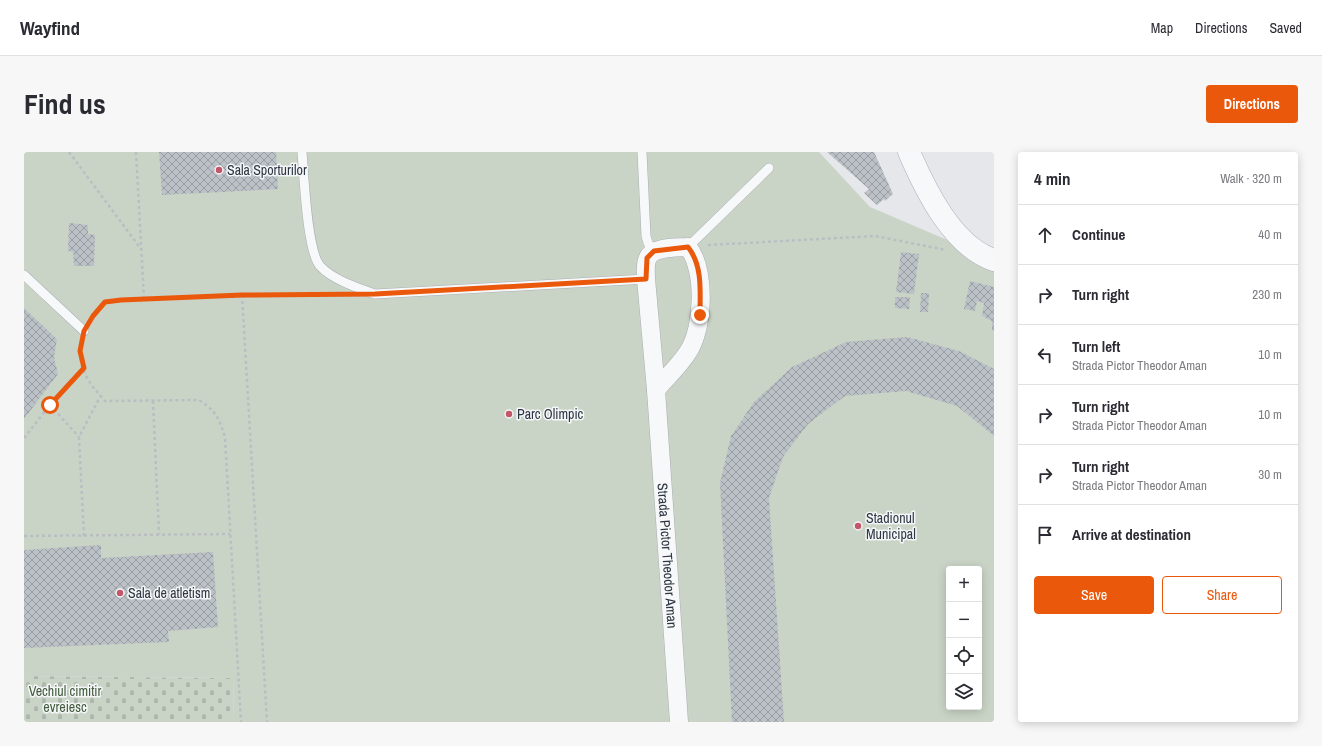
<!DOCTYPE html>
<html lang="en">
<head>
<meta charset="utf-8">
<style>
  body { margin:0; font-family:"Archivo Narrow",sans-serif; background:#f7f7f7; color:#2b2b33 }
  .controls { position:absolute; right:12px; bottom:12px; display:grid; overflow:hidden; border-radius:4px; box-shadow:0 2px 10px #0003 }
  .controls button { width:36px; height:36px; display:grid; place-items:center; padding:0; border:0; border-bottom:1px solid #e1e1e2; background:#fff; color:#2b2b33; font:20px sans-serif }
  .stop { position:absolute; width:12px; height:12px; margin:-9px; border:3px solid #ea580c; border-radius:50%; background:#fff }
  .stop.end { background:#ea580c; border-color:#fff; box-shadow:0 1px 4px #0008 }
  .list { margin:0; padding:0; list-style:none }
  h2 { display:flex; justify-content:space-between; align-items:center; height:52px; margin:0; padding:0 16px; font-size:17px }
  h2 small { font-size:13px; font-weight:400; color:#7c7c81 }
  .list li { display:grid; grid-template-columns:26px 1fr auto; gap:12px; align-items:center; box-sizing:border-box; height:60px; padding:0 16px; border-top:1px solid #e1e1e2 }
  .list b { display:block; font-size:15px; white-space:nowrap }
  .list p { margin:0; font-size:13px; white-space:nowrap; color:#7c7c81 }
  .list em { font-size:13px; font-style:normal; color:#7c7c81 }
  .actions { display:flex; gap:8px; padding:12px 16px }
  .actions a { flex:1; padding:9px 0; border:1px solid #ea580c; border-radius:4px; text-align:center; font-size:14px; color:#ea580c }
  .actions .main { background:#ea580c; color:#fff }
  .icon { flex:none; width:22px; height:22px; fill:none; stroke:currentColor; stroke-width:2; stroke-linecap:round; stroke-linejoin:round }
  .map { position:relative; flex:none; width:970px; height:570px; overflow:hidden; border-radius:4px }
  header { display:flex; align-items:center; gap:24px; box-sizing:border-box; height:56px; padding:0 20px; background:#fff; border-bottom:1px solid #e1e1e2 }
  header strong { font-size:19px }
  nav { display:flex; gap:22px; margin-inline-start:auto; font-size:14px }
  .intro { display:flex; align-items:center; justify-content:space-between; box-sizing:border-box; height:96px; padding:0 24px }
  h1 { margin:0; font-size:28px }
  .button { padding:10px 18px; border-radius:4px; background:#ea580c; color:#fff; font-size:14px; font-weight:700 }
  main { display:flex; gap:24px; padding:0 24px }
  aside { flex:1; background:#fff; border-radius:4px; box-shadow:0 2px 10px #0003 }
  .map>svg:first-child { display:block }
  .cemetery { fill:url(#cemetery-stones) }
  .pitch { fill:#cad4c6; fill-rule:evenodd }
  .building { fill:url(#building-cross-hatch) }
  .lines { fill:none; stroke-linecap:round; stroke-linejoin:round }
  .service-casing { stroke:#aaaeb5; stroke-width:10 }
  .minor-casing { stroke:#aaaeb5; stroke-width:19 }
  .tertiary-casing { stroke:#aaaeb5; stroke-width:23 }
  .path { stroke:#babec2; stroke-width:2.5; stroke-dasharray:3 3; stroke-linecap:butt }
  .service { stroke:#f7f8f9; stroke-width:9 }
  .minor { stroke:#f7f8f9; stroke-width:18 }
  .tertiary { stroke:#f7f8f9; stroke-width:22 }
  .route { stroke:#ea580c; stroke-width:5 }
  .poi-dot { fill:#c3576a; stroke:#f4f6f8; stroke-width:1.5 }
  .labels { text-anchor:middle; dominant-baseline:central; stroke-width:3; stroke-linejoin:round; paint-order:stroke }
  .poi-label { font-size:14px; fill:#2d3642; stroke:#f4f6f8; text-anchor:start }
  .street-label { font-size:14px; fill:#2d3642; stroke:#f4f6f8 }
  .park-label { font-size:14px; fill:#435c3c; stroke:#f4f6f8 }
</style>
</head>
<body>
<header>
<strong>Wayfind</strong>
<nav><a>Map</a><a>Directions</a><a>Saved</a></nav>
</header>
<div class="intro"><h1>Find us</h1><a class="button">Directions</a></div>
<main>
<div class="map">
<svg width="970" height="570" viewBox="0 0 970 570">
  <defs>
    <pattern id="cemetery-stones" width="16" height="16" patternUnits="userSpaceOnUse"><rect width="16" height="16" fill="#cad4c6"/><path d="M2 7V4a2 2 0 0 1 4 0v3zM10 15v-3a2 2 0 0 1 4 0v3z" fill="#aeb7ab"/></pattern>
    <pattern id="building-cross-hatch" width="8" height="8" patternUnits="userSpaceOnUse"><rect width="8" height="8" fill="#bcc1c7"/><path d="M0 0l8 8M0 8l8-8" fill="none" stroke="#999ea3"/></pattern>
  </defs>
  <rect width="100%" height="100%" fill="#e5e7eb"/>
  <path class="cemetery" d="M0,524L209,526L210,570H0Z"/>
  <path class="pitch" d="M0,0H795L846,55L970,108V570H210L209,526L0,524ZM925,417H955V555H925Z"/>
  <g class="building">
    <path d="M135,0H252L254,37L138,43Z"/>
    <path d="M803,0H850L869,42L861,49L860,47L853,53L840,41L845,37Z"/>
    <path d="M45,71L64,73V82L71,83L70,114H50L49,100L44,99Z"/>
    <path d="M877,100L895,102L890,142L872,140Z"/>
    <path d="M946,129L970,135V179L968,178V169L958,164L960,151L953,149L951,159L940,157Z"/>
    <path d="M897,141H905L904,160H896Z"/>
    <path d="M871,145H886L885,157L871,156Z"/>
    <path d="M0,156L33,187L30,205L34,222L0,267Z"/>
    <path d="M883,185L935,199L970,217V284L933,254L882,239L821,244L784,272L759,305L745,346L760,570H708L696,331L707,284L730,250L768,215L822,190Z"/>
    <path d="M77,393V406L189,400L194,475L144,479L145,490L0,496V398Z"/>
  </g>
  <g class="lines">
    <g class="service-casing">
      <g id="service">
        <path d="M278,0C280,23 283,99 296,114C309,128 334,136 351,142L622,127"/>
        <path d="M618,0L622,84L624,91L630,99"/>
        <path d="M664,95L745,16"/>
        <path d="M0,123L60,179"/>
      </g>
    </g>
    <g class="minor-casing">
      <g id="minor">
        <path d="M664,95C682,118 680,176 664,200C655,214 642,226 632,238L622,127C622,121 621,114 623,108C627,94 653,96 664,95Z"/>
        <path id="s1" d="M632,238L655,570"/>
      </g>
    </g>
    <g class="tertiary-casing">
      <path id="tertiary" d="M885,0C901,37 928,94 970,108"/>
    </g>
    <g class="path">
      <path d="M45,0L117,97"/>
      <path d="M112,0L120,146"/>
      <path d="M684,93L851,84L922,98"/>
      <path d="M218,143L243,570"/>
      <path d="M66,168L81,150L97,148L314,142"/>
      <path d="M57,189C52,216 65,231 81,249L175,248C192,259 195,266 201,285L217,570"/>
      <path d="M129,249L135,382"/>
      <path d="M26,253L55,285"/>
      <path d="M0,286L26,253L60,216"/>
      <path d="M0,384L206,382"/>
      <path d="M60,384L55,285L77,243"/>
    </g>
    <use href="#service" class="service"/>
    <use href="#minor" class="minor"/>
    <use href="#tertiary" class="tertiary"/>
  </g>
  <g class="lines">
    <path class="route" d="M26,253L60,216L56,199L60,179L69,164L81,150L97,148L218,143L351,142L622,127L623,106L630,99L664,95C679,114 676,140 676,163"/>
  </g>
  <g class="poi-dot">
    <circle cx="195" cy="18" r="4"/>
    <circle cx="485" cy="262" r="4"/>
    <circle cx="834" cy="374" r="4"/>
    <circle cx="96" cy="441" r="4"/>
  </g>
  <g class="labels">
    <g class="poi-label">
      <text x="203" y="18">Sala Sporturilor</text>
      <text x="493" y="262">Parc Olimpic</text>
      <text x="842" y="366">Stadionul<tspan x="842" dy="16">Municipal</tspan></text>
      <text x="104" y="441">Sala de atletism</text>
    </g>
    <g class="street-label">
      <text stroke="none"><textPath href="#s1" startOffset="166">Strada Pictor Theodor Aman</textPath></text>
    </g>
    <g class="park-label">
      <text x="41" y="539">Vechiul cimitir<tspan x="41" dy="16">evreiesc</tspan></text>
    </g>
  </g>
</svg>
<div class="controls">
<button>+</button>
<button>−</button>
<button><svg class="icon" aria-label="locate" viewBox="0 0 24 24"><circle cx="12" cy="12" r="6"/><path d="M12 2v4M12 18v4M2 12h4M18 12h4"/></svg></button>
<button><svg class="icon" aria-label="layers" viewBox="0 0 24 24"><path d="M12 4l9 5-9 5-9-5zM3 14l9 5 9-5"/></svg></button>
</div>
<div class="stop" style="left:26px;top:253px"></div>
<div class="stop end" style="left:676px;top:163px"></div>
</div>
<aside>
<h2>4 min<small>Walk · 320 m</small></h2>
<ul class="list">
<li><svg class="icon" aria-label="ahead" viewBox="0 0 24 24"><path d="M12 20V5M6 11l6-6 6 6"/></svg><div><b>Continue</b></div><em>40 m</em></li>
<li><svg class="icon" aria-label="right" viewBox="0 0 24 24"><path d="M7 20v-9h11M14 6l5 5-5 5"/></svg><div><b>Turn right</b></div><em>230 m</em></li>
<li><svg class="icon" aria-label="left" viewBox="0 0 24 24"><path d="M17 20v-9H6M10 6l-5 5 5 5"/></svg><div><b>Turn left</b><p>Strada Pictor Theodor Aman</p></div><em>10 m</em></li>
<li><svg class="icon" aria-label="right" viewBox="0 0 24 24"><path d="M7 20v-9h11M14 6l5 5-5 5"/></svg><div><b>Turn right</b><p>Strada Pictor Theodor Aman</p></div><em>10 m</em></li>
<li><svg class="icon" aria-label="right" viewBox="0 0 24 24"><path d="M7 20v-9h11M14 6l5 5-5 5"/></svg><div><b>Turn right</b><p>Strada Pictor Theodor Aman</p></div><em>30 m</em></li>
<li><svg class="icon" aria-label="arrive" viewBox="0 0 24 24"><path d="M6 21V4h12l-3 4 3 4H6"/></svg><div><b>Arrive at destination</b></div></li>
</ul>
<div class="actions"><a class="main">Save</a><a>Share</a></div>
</aside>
</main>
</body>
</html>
